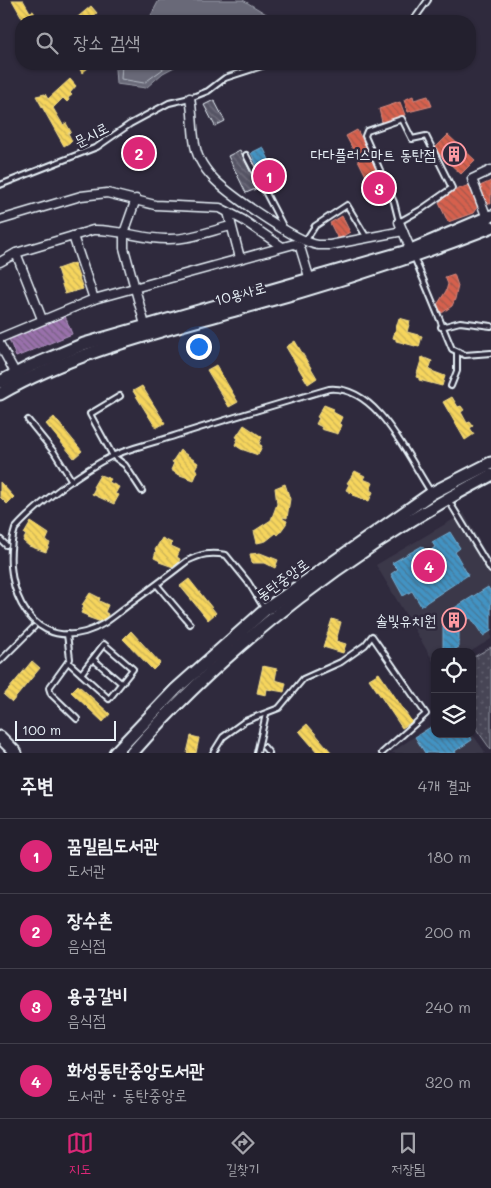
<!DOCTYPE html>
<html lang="ko">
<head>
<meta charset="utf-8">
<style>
  body { margin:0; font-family:Mali,"Poor Story",sans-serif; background:#2f2d3a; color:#f1f3f6 }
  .controls { position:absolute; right:15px; bottom:15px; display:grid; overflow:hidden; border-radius:10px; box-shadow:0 1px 4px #0004 }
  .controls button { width:45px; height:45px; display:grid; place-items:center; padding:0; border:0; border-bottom:1px solid #403e4a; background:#23202e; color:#f1f3f6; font:25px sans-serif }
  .scale { position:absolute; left:15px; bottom:12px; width:101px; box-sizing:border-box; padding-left:5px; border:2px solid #e8f1f8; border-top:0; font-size:14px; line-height:18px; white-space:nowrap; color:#e8f1f8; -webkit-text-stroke:4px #2f2a3d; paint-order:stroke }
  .you { position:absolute; left:198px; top:346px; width:18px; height:18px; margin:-12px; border:4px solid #fff; border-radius:50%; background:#1a73e8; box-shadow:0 0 0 8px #1a73e833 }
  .badge { display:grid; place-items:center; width:32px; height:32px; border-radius:50%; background:#db2777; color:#fff; font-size:16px; font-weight:700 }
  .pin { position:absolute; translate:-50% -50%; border:2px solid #fff; box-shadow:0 1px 5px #0006 }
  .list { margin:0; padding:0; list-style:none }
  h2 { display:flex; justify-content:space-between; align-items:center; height:65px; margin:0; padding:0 20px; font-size:21px }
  h2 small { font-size:16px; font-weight:400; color:#a3a3aa }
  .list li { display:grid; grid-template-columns:32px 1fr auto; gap:15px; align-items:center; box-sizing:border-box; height:75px; padding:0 20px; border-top:1px solid #403e4a }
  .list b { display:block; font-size:19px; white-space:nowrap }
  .list p { margin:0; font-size:16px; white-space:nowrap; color:#a3a3aa }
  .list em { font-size:16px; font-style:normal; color:#a3a3aa }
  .icon { flex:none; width:28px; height:28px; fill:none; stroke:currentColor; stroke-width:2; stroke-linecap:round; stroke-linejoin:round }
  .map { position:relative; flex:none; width:491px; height:753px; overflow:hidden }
  .search { position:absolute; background:#23202e; box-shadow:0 1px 4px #0004; left:15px; right:15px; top:15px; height:55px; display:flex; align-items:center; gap:12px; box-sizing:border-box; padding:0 18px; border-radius:20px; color:#a3a3aa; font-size:19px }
  .sheet { height:365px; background:#23202e }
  nav { display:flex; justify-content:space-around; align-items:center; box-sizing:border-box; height:70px; border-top:1px solid #403e4a; background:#23202e; font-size:14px; color:#a3a3aa }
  nav a { display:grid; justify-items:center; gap:2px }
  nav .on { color:#db2777 }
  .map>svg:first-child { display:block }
  .built { fill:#3b3749 }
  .park { fill:url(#park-dots); stroke:#979aa6 }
  .water { fill:#696978; stroke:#9c9fab }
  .homes { fill:url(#homes-back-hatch); stroke:#f2dd8b }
  .shops { fill:url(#shops-back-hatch); stroke:#db8c80 }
  .offices { fill:url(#offices-back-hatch); stroke:#b197c2 }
  .schools { fill:url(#schools-back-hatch); stroke:#74afd3 }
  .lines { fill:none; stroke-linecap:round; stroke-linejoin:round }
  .shore { stroke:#b5bbc5; stroke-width:1 }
  .building { fill:url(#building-back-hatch); stroke:#e8f1f8 }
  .lane-casing { stroke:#e8f1f8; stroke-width:8 }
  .street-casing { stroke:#e8f1f8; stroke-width:11 }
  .secondary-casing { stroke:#e8f1f8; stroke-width:15 }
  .lane { stroke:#2f2a3d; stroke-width:4 }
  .street { stroke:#2f2a3d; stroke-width:8 }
  .secondary { stroke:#2f2a3d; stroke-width:11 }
  .labels { text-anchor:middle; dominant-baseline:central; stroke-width:5; stroke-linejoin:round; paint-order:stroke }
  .street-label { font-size:15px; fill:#e8f1f8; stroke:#2f2a3d }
  .poi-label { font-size:15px; fill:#e8f1f8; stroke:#2f2a3d; text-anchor:end }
</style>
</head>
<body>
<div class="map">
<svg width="491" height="753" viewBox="0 0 491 753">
  <defs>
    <pattern id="park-dots" width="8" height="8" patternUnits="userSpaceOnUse" patternTransform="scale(1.25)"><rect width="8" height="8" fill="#464455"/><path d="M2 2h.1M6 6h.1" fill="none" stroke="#615f6e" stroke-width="1.8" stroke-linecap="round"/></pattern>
    <pattern id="homes-back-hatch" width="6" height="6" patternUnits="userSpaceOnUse" patternTransform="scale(1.25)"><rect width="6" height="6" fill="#f6d55c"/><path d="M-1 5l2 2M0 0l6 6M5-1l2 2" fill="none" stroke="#cab258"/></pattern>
    <pattern id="shops-back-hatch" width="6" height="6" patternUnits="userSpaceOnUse" patternTransform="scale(1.25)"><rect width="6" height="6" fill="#d6604d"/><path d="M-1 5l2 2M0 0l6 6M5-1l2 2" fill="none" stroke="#a4584c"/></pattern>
    <pattern id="offices-back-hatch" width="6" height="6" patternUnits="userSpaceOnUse" patternTransform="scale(1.25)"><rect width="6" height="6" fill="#9970ab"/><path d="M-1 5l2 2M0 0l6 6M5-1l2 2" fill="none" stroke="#786084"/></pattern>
    <pattern id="schools-back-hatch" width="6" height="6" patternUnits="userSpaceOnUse" patternTransform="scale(1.25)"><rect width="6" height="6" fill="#4393c3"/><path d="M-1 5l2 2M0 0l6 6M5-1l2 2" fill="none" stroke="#447999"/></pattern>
    <pattern id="building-back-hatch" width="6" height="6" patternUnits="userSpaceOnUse" patternTransform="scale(1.25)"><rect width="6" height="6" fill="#575565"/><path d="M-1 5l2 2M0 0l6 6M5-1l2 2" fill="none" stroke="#6f6e7c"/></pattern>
  </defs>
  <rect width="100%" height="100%" fill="#2f2a3d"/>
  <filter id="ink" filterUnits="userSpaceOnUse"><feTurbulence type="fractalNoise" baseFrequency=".02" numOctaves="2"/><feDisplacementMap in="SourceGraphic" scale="10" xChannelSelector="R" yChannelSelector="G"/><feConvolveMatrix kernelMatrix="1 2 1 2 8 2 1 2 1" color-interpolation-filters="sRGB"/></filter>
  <g filter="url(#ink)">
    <g class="built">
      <path d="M464,513L491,562V639L470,652H435V664L376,565Z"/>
      <path d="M435,722V734H472L486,753H391Z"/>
    </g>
    <path class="park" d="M491,647V750L472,723V658Z"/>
    <g class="water">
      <path d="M159,0H243L278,21H148Z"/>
      <path d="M118,64H180L163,73L146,88L116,84L115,69Z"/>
    </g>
    <g class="homes">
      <path d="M12,0H23L30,12L33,11L38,19L24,21Z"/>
      <path d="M91,6L97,13L90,19L92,21H73Z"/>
      <path d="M77,64H87L89,67L82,73Z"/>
      <path d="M70,79L76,86L70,93L72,95L68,98L69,100L67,102L63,98L53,108L63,125L66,123L71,132L68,133L72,141L64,146L36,96L45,94L48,99Z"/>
      <path d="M74,263L83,289L65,294L57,269Z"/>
      <path d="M399,318L410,321L407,332L422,336L419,347L396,341V339L393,338Z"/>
      <path d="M295,341L317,378L308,384L286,347Z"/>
      <path d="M422,357L432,361L429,370L445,376L442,386L419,380V378L416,377Z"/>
      <path d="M216,365L238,402L229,407L207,370Z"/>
      <path d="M142,386L165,423L156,428L133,391Z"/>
      <path d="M452,397L458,407L461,406L464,410L461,412L467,423L470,422L473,426L470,428L474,434L465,440L443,402Z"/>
      <path d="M324,405L334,409L333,412L342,417L339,424L342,425L338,434L321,429L322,427L316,424L319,418L317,417Z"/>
      <path d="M54,417L82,451L74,458L46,424Z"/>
      <path d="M244,425L262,437L259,444L262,446L258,455L241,449L235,445L238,438L236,437Z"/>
      <path d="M180,450L198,463L195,469L198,471L194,480L177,474L171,470L174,463L172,462Z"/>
      <path d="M355,471L365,476L363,479L373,483L370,490L373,492L369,501L352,495L353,494L346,490L349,484L347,483Z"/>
      <path d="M100,475L111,479L109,482L119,487L115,494L119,495L114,504L92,494L95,488L93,487Z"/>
      <path d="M0,482L14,497L7,504L0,497Z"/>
      <path d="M285,484L290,499L287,518L283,517V519L287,521L286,524L278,535L276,533L266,541L257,543L254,531L271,520L277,504L275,488Z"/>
      <path d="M31,522L49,534L46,541L50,543L46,552L29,546L23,541L26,535L24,534Z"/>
      <path d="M162,538L172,543L171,546L180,550L177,557L180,559L176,568L159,562L160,561L154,558L156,551L155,550Z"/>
      <path d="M260,553L278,560L275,568L265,563H252L250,554Z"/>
      <path d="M189,579L216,613L208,620L180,586Z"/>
      <path d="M90,593L100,598L99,601L108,605L105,612L108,614L104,623L87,617L88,616L81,613L84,606L82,605Z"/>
      <path d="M332,619L341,622L336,641L346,644L343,653L323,647Z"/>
      <path d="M131,631L160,663L153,670L123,639Z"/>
      <path d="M32,661L40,668L12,702L4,695Z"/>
      <path d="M263,666L277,669L275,680L286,683L284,692L267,689L266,695L257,693Z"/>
      <path d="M379,673L412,722L402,728L369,679Z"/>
      <path d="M78,685L110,714L103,722L71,692Z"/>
      <path d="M307,724L332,753H318L299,731Z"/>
      <path d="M191,736L199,738L196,753H187Z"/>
    </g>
    <g class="shops">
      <path d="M413,96L414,100L428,96L432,106L408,112L404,100Z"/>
      <path d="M400,102L405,115L382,122L379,109Z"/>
      <path d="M357,130L368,150L356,155L346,136Z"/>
      <path d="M448,135L475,160L461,174L434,149Z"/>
      <path d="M136,137L155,158L141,166L124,148Z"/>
      <path d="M368,152L378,172L367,178L357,158Z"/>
      <path d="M380,174L390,194L378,200L368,181Z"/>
      <path d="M491,181V204L486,203L480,186Z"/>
      <path d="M469,185L478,206L473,213L448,222L439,203L446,194Z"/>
      <path d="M342,216L350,232L338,239L330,223Z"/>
      <path d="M454,274L458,286L455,299L452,306L442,313L437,305L446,291L448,284L445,277Z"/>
    </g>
    <path class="offices" d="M65,316L72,334L16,357L9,339Z"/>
    <g class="schools">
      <path d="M263,147L281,185L269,190L251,153Z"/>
      <path d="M450,532L460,548L455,552L468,575L421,606L412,591L403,596L391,574L398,569L392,563L422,546L427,553L435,547L432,542Z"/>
      <path d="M488,587L491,592V631L483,636L471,618L459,623V647L451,652H443V615Z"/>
      <path d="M434,725L435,734L441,737L445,734H469L472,740L455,751L456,753H425L415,737Z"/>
    </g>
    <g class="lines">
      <path class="shore" d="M122,64L121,79L144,83L170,64"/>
    </g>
    <g class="building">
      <path d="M214,100L225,121L215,126L204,105Z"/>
      <path d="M240,150L258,188L246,193L228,156Z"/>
    </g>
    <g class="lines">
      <g class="lane-casing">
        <g id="lane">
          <path d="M413,21L428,0"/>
          <path d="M402,119L412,139L426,136L452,188L422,209L399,222L394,202L365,136L367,131Z"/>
          <path d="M246,155L284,228"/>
          <path d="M0,185L97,147L130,124L169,103L190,98L208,91L225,78L268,64"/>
          <path d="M306,240L315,226L347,205L367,238"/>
          <path d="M414,257L452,349L465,355L491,353"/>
          <path d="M441,327L460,322L491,326"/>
          <path d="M451,386L457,371V352"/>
          <path d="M120,396L90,414L113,456L125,465L142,491"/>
          <path d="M28,420L54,452L72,481"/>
          <path d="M449,501L491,570"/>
          <path d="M0,539L6,545"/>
          <path d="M157,585L190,624"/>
          <path d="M264,608L248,582L226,555C210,552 201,554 187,561C168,576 149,590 130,604C115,615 103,627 85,632C24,649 0,575 15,529C37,504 83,470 112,456C133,447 156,442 177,435C228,419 278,404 329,389C378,385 408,458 431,492"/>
          <path d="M67,634L70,659L49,688L51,694L77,719"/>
          <path d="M93,659L121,683"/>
          <path d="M0,661L34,627"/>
          <path d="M68,662L109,699L133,669L104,644L81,674"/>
          <path d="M264,747L269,753"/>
          <path d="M213,753L223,737L245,721L279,708L303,679L341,662L365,645L372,636L426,714L382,753"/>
          <path d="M257,753L266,714"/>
        </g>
      </g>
      <g class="street-casing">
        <g id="street">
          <path d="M190,98C194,117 191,141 199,158C203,166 208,173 215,180C231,196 297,242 318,245C322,245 326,245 330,245L403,231"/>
          <path d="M136,199L124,233V248L145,325"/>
          <path d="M228,212L240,258"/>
          <path d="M487,218L472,179L491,170"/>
          <path d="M0,220L81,196L107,193L155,205L220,208L243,220L281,246"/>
          <path d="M399,222L412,253"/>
          <path d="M73,236L94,299"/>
          <path d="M16,253L42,319"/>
          <path d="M0,262L16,253L93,230C118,229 142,239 166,239C188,240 210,231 231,226"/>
          <path d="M0,338L94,299L294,244L300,247L310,280"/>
          <path d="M0,345L17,376"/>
        </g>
      </g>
      <g class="secondary-casing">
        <g id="secondary">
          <path d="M0,382L31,366L84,344L411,250L491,216"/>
          <path d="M0,394C75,351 160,332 242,308C328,285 409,259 491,227"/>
          <path d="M0,737L16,753"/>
          <path d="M115,753L176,689L265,610L432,493L491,463"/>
          <path d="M132,753C230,641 359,544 491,475"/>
        </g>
      </g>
      <use href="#lane" class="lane"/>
      <use href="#street" class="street"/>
      <use href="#secondary" class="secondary"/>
    </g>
  </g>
  <defs>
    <g id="building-ring" transform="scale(1.25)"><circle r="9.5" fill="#2f2a3d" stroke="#ff9aa2" stroke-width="1.5"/><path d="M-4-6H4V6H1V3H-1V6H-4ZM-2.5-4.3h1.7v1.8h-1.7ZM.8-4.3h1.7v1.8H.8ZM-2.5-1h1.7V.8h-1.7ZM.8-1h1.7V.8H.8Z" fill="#ff9aa2"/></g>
  </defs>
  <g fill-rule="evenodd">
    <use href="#building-ring" x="454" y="154"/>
    <use href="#building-ring" x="454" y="620"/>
  </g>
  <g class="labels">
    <g class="street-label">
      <text transform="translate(91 134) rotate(-27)">문시로</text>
      <text transform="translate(240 293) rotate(-16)">10용사로</text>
      <text transform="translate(282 579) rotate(-36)">동탄중앙로</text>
    </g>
    <g class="poi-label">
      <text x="436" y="154">다다플러스마트 동탄점</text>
      <text x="436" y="620">솔빛유치원</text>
    </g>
  </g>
</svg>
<div class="controls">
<button><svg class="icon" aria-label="locate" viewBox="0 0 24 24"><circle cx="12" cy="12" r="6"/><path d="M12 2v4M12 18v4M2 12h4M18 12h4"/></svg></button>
<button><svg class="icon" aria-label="layers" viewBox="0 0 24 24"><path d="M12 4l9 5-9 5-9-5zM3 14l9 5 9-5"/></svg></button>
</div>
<div class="scale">100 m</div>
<div class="you"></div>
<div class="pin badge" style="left:269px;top:176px">1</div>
<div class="pin badge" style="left:139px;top:153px">2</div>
<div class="pin badge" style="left:379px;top:188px">3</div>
<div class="pin badge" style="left:429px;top:566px">4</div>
<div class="search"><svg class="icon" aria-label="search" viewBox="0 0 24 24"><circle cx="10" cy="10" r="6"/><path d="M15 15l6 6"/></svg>장소 검색</div>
</div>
<section class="sheet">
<h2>주변<small>4개 결과</small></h2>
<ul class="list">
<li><span class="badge">1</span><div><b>꿈밀림도서관</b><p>도서관</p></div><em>180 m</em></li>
<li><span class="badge">2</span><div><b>장수촌</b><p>음식점</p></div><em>200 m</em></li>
<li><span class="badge">3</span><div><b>용궁갈비</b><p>음식점</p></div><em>240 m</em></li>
<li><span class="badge">4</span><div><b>화성동탄중앙도서관</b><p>도서관 · 동탄중앙로</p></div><em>320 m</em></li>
</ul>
</section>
<nav>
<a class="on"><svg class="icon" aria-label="map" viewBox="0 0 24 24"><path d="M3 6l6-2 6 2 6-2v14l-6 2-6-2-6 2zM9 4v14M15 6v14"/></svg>지도</a>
<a><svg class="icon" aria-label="directions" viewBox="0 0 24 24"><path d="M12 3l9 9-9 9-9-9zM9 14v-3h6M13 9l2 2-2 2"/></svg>길찾기</a>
<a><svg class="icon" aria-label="saved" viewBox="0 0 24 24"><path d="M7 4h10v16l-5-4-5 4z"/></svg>저장됨</a>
</nav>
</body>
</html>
